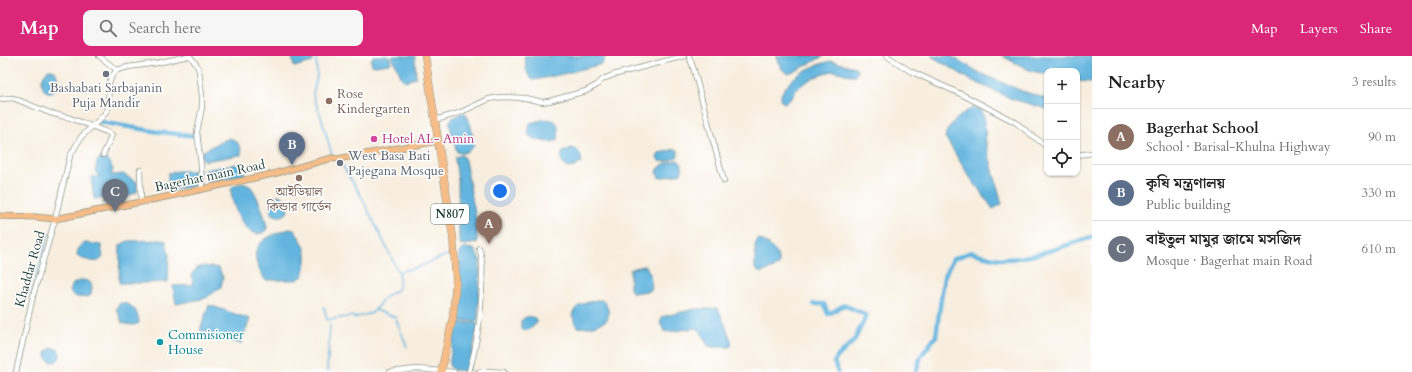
<!DOCTYPE html>
<html lang="en">
<head>
<meta charset="utf-8">
<style>
  body { margin:0; font-family:Cardo,"Noto Serif Bengali",serif; background:#f6f6f6; color:#222 }
  .controls { position:absolute; right:12px; top:12px; display:grid; overflow:hidden; border-radius:8px; box-shadow:0 1px 3px #0004 }
  .controls button { width:36px; height:36px; display:grid; place-items:center; padding:0; border:0; border-bottom:1px solid #e0e0e0; background:#fff; color:#222; font:20px sans-serif }
  .you { position:absolute; left:500px; top:135px; width:14px; height:14px; margin:-10px; border:3px solid #fff; border-radius:50%; background:#1a73e8; box-shadow:0 0 0 6px #1a73e833 }
  .badge { display:grid; place-items:center; width:26px; height:26px; border-radius:50%; background:#db2777; color:#fff; font-size:13px; font-weight:700 }
  .pin { position:absolute; translate:-50% -33px; filter:drop-shadow(0 1px 2px #0008) }
  .pin::after { content:''; position:absolute; top:21px; width:14px; height:12px; background:inherit; clip-path:polygon(0 0,100% 0,50% 100%) }
  .list { margin:0; padding:0; list-style:none }
  h2 { display:flex; justify-content:space-between; align-items:center; height:52px; margin:0; padding:0 16px; font-size:17px }
  h2 small { font-size:13px; font-weight:400; color:#767676 }
  .list li { display:grid; grid-template-columns:26px 1fr auto; gap:12px; align-items:center; box-sizing:border-box; height:56px; padding:0 16px; border-top:1px solid #e0e0e0 }
  .list b { display:block; font-size:15px; white-space:nowrap }
  .list p { margin:0; font-size:13px; white-space:nowrap; color:#767676 }
  .list em { font-size:13px; font-style:normal; color:#767676 }
  .icon { flex:none; width:22px; height:22px; fill:none; stroke:currentColor; stroke-width:2; stroke-linecap:round; stroke-linejoin:round }
  .map { position:relative; flex:none; width:1092px; height:316px; overflow:hidden }
  header { display:flex; align-items:center; gap:24px; box-sizing:border-box; height:56px; padding:0 20px; background:#db2777; color:#fff }
  header strong { font-size:19px }
  nav { display:flex; gap:22px; margin-inline-start:auto; font-size:14px }
  .search { width:280px; height:36px; background:#f6f6f6; display:flex; align-items:center; gap:10px; box-sizing:border-box; padding:0 14px; border-radius:8px; color:#767676; font-size:15px }
  main { display:flex }
  aside { flex:1; background:#fff }
  .map>svg:first-child { display:block }
  .water { fill:#63b5df; stroke:#41798a }
  .lines { fill:none; stroke-linecap:round; stroke-linejoin:round }
  .stream { stroke:#63b5df; stroke-width:1.5 }
  .canal { stroke:#63b5df; stroke-width:4.5 }
  .minor-casing { stroke:#8c968a; stroke-width:6 }
  .major-casing { stroke:#8c968a; stroke-width:7 }
  .highway-casing { stroke:#8c968a; stroke-width:8 }
  .minor { stroke:#fff; stroke-width:4.5 }
  .major { stroke:#f7bd88; stroke-width:5.5 }
  .highway { stroke:#f7bd88; stroke-width:7 }
  .worship-dot { fill:#6b7280; stroke:#fff; stroke-width:1.5 }
  .education-dot { fill:#8d6e63; stroke:#fff; stroke-width:1.5 }
  .hotel-dot { fill:#d1479c; stroke:#fff; stroke-width:1.5 }
  .culture-dot { fill:#0f9aa8; stroke:#fff; stroke-width:1.5 }
  .labels { text-anchor:middle; dominant-baseline:central; stroke-width:3; stroke-linejoin:round; paint-order:stroke }
  .shield { fill:#fff; stroke:#627771; stroke-width:1 }
  .shield-label { font-size:12px; font-weight:bold; fill:#1f3d34 }
  .worship-label { font-size:13px; fill:#5b616d; stroke:#fff }
  .education-label { font-size:13px; fill:#785e54; stroke:#fff; text-anchor:start }
  .hotel-label { font-size:13px; fill:#b23c85; stroke:#fff; text-anchor:start }
  .street-label { font-size:13px; fill:#1f3d34; stroke:#fff }
  .culture-label { font-size:13px; fill:#0d838f; stroke:#fff; text-anchor:start }
</style>
</head>
<body>
<header>
<strong>Map</strong>
<div class="search"><svg class="icon" aria-label="search" viewBox="0 0 24 24"><circle cx="10" cy="10" r="6"/><path d="M15 15l6 6"/></svg>Search here</div>
<nav><a>Map</a><a>Layers</a><a>Share</a></nav>
</header>
<main>
<div class="map">
<svg width="1092" height="316" viewBox="0 0 1092 316">
  <rect width="100%" height="100%" fill="#fff"/>
  <filter id="ink" filterUnits="userSpaceOnUse"><feTurbulence type="fractalNoise" baseFrequency=".025" numOctaves="2"/><feDisplacementMap in="SourceGraphic" scale="8" xChannelSelector="R" yChannelSelector="G"/><feConvolveMatrix kernelMatrix="1 2 1 2 8 2 1 2 1" color-interpolation-filters="sRGB"/></filter>
  <filter id="wash" filterUnits="userSpaceOnUse"><feTurbulence type="fractalNoise" baseFrequency=".012" numOctaves="4" result="noise"/><feDisplacementMap in="SourceGraphic" scale="16" xChannelSelector="R" yChannelSelector="G"/><feGaussianBlur stdDeviation="0.9" result="paint"/><feColorMatrix in="noise" values="0 0 0 0 0 0 0 0 0 0 0 0 0 0 0 0 0 1.4 0 .05"/><feComposite in="paint" operator="in"/></filter>
  <g filter="url(#wash)">
    <rect width="100%" height="100%" fill="#f8eedf"/>
    <g class="water">
      <path d="M292,0H312L313,6L294,11Z"/>
      <path d="M373,0H389L391,5L390,8L375,10L372,9L371,5Z"/>
      <path d="M392,0H415L416,21L407,25L402,23Z"/>
      <path d="M524,0H607L605,2L602,8L559,19L534,24C525,20 526,8 524,0Z"/>
      <path d="M777,0H824L794,16L787,18L781,12Z"/>
      <path d="M931,0H951L980,17L1022,35L1047,43V53L1012,43L971,24Z"/>
      <path d="M1002,0H1092V26L1077,25V15H1047V18L1031,15Z"/>
      <path d="M831,5L855,11L857,13V16L856,19H853C846,19 840,16 834,15C826,15 805,26 799,31C793,36 793,45 784,47L780,44C780,39 782,36 785,32C795,17 814,9 831,5Z"/>
      <path d="M48,14H51L55,15C59,23 59,31 51,37L45,35C40,27 41,21 48,14Z"/>
      <path d="M973,52L980,54L984,61L986,88L1002,148L993,153L967,117L945,81C947,69 962,57 973,52Z"/>
      <path d="M462,57H465C472,66 472,79 474,90C468,95 464,99 457,96L456,93L449,67L452,62Z"/>
      <path d="M546,63C560,64 559,72 558,84C549,88 538,85 529,80L528,74L530,67Z"/>
      <path d="M229,82C238,84 242,91 241,99L204,105L201,101V97C205,93 223,85 229,82Z"/>
      <path d="M570,92C579,92 581,99 582,106L574,111L567,112C562,106 560,104 562,97Z"/>
      <path d="M675,93L678,94V100C673,104 664,107 659,105L657,101L659,97Z"/>
      <path d="M462,99L465,104L473,147L477,167V187L465,189L460,188L459,184L458,124L455,104V101Z"/>
      <path d="M102,101C108,103 111,108 113,114L111,119L123,118L137,126V136L115,146L103,147L105,142L94,143L91,121L100,120L96,117C96,110 95,105 102,101Z"/>
      <path d="M677,104C683,106 684,114 680,118L659,122L657,117L658,113L664,108Z"/>
      <path d="M242,107L245,119L207,126L205,114Z"/>
      <path d="M178,115H199L200,129L171,134L168,132V117Z"/>
      <path d="M244,127C244,128 250,130 250,130C256,135 267,165 267,173C248,194 227,141 232,132C234,128 240,128 244,127Z"/>
      <path d="M278,139L283,141L286,145L288,156C282,162 277,161 271,157C270,148 269,144 278,139Z"/>
      <path d="M289,173L294,174C307,191 309,199 303,220L296,224H265C245,193 258,183 289,173Z"/>
      <path d="M758,183C768,186 780,197 779,209L774,212L760,217L755,213V189Z"/>
      <path d="M161,184L166,185L169,199L168,226L145,227H119L120,189L128,185Z"/>
      <path d="M85,187L94,188L101,189L103,201C98,209 88,204 80,202L77,199C78,192 79,190 85,187Z"/>
      <path d="M466,192L474,193L480,204L478,263L477,265H459L457,262L460,228L459,197L461,194Z"/>
      <path d="M204,210L219,212L223,222L221,231L206,242L176,248L173,230L193,229L192,218L197,212Z"/>
      <path d="M644,210H646L650,218L652,233L648,235L633,237L630,232V214L634,212Z"/>
      <path d="M81,224C92,224 94,229 90,240C81,242 74,243 69,234L74,227Z"/>
      <path d="M596,244H602C608,249 610,257 607,264C600,269 586,273 577,271C566,252 580,248 596,244Z"/>
      <path d="M120,247C131,246 139,256 139,267C134,270 128,269 122,267L120,260L116,253Z"/>
      <path d="M209,249L250,263L241,288L200,274Z"/>
      <path d="M716,252L719,254L731,284L732,289L730,291H714L708,290L700,274L696,272L667,276L664,275L660,267L662,261L665,260L695,253H711Z"/>
      <path d="M529,260L535,262L537,267L530,273L523,275L521,273V265L524,262Z"/>
      <path d="M459,267H475L478,268L469,314L466,315L453,314L449,309L455,274L456,268Z"/>
      <circle cx="53" cy="299" r="7"/>
    </g>
    <g class="lines">
      <g class="stream">
        <path d="M316,0L317,20L313,38L314,43L320,57L332,99"/>
        <path d="M339,104L360,138L398,215"/>
        <path d="M31,239L49,177"/>
        <path d="M324,251L327,264L353,260"/>
        <path d="M353,262L372,257L375,254"/>
        <path d="M407,291L395,261L375,254L385,241L399,232V216L418,211L452,197"/>
        <path d="M19,316L23,296"/>
        <path d="M327,316L330,269"/>
      </g>
      <g class="canal">
        <path d="M100,66L159,76L197,80"/>
        <path d="M813,248H824L828,258C835,256 839,250 846,249C853,255 860,254 866,260L854,285L838,300L834,306L838,316"/>
        <path d="M916,316L921,300L936,280L944,221L953,203L971,196C982,199 992,203 1004,203C1033,203 1065,189 1092,181"/>
      </g>
    </g>
  </g>
  <g filter="url(#ink)">
    <g class="lines">
      <g class="minor-casing">
        <g id="minor">
          <path d="M99,0L117,14"/>
          <path d="M190,0L196,8L199,14L202,40V51L197,76L201,110L202,133"/>
          <path d="M689,0L693,11L724,125"/>
          <path d="M887,0L910,15L963,39L1015,66L1047,91"/>
          <path d="M0,43L13,42L50,57L70,62L107,76L112,79L103,99"/>
          <path d="M435,64L459,57L489,43L501,41L525,42L542,46L549,45L586,35L597,29L603,23L613,19L684,0"/>
          <path d="M1077,99L1092,97"/>
          <path d="M140,114L141,146"/>
          <path d="M16,316L33,240L55,163L70,100L81,81L102,61L108,53L109,27L112,20L117,14L128,11L157,7L188,0"/>
          <path d="M390,316L417,313L454,316"/>
          <path d="M469,316C477,289 481,261 482,232C482,219 484,205 479,192"/>
          <path d="M478,316L487,315L504,316"/>
        </g>
      </g>
      <g class="major-casing">
        <path id="major" d="M0,160L35,161L55,163L161,142L273,118L332,102L337,103L438,85"/>
      </g>
      <g class="highway-casing">
        <path id="highway" d="M425,0L453,181L456,223L453,261L441,316"/>
      </g>
      <use href="#minor" class="minor"/>
      <use href="#major" class="major"/>
      <use href="#highway" class="highway"/>
    </g>
  </g>
  <g class="worship-dot">
    <circle cx="106" cy="18" r="4"/>
    <circle cx="340" cy="107" r="4"/>
  </g>
  <g class="education-dot">
    <circle cx="329" cy="45" r="4"/>
    <circle cx="299" cy="122" r="4"/>
  </g>
  <circle class="hotel-dot" cx="374" cy="83" r="4"/>
  <circle class="culture-dot" cx="160" cy="286" r="4"/>
  <g class="labels">
    <rect class="shield" x="431" y="148" width="38" height="20" rx="3"/>
    <g class="shield-label">
      <text x="450" y="158">N807</text>
    </g>
    <g class="worship-label">
      <text x="106" y="32">Bashabati Sarbajanin<tspan x="106" dy="15">Puja Mandir</tspan></text>
      <text x="348" y="100" text-anchor="start">West Basa Bati<tspan x="348" dy="15">Pajegana Mosque</tspan></text>
    </g>
    <g class="education-label">
      <text x="337" y="38">Rose<tspan x="337" dy="15">Kindergarten</tspan></text>
      <text x="299" y="136" text-anchor="middle">আইডিয়াল<tspan x="299" dy="15">কিন্ডার গার্ডেন</tspan></text>
    </g>
    <g class="hotel-label">
      <text x="382" y="83">Hotel AL- Amin</text>
    </g>
    <g class="street-label">
      <text transform="translate(210 120) rotate(-12)">Bagerhat main Road</text>
      <text transform="translate(30 213) rotate(-74)">Khaddar Road</text>
    </g>
    <g class="culture-label">
      <text x="168" y="279">Commisioner<tspan x="168" dy="15">House</tspan></text>
    </g>
  </g>
</svg>
<div class="controls">
<button>+</button>
<button>−</button>
<button><svg class="icon" aria-label="locate" viewBox="0 0 24 24"><circle cx="12" cy="12" r="6"/><path d="M12 2v4M12 18v4M2 12h4M18 12h4"/></svg></button>
</div>
<div class="you"></div>
<div class="pin badge" style="left:489px;top:188px;background:#8d6e63">A</div>
<div class="pin badge" style="left:292px;top:109px;background:#5c6f8a">B</div>
<div class="pin badge" style="left:115px;top:156px;background:#6b7280">C</div>
</div>
<aside>
<h2>Nearby<small>3 results</small></h2>
<ul class="list">
<li><span class="badge" style="background:#8d6e63">A</span><div><b>Bagerhat School</b><p>School · Barisal-Khulna Highway</p></div><em>90 m</em></li>
<li><span class="badge" style="background:#5c6f8a">B</span><div><b>কৃষি মন্ত্রণালয়</b><p>Public building</p></div><em>330 m</em></li>
<li><span class="badge" style="background:#6b7280">C</span><div><b>বাইতুল মামুর জামে মসজিদ</b><p>Mosque · Bagerhat main Road</p></div><em>610 m</em></li>
</ul>
</aside>
</main>
</body>
</html>
